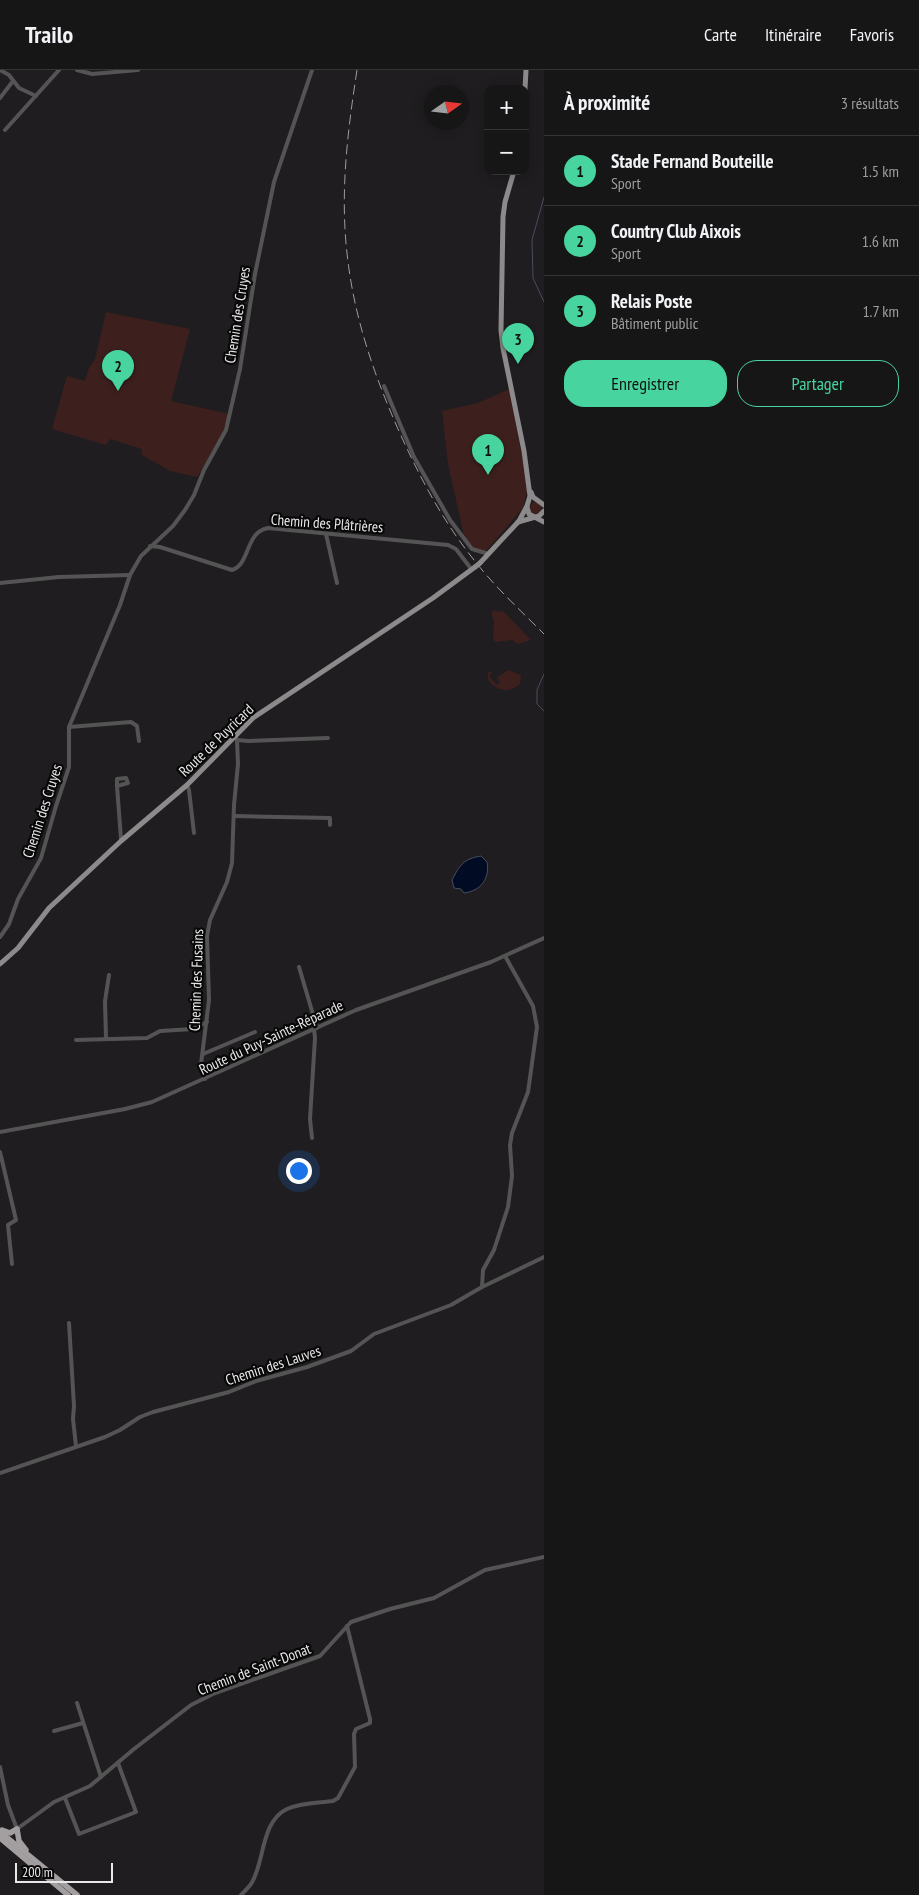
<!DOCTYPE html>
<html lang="fr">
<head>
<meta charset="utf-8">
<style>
  body { margin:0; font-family:"PT Sans Narrow",sans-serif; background:#242324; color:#f1f3f6 }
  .controls { position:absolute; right:15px; top:15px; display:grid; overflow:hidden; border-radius:10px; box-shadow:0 2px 12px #0003 }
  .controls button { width:45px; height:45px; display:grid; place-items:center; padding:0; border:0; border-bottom:1px solid #363536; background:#171617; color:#f1f3f6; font:25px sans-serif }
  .compass { position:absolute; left:424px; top:15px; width:45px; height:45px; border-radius:50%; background:#171617; box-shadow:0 2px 12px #0003; rotate:76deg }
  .scale { position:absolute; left:15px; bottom:12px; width:98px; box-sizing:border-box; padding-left:5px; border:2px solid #e9e8e9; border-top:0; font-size:14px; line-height:18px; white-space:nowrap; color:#e9e8e9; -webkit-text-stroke:4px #090809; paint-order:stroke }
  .you { position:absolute; left:298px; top:1100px; width:18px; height:18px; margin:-12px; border:4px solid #fff; border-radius:50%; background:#1a73e8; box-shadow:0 0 0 8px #1a73e833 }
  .badge { display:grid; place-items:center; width:32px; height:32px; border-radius:50%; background:#47d49e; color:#111; font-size:16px; font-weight:700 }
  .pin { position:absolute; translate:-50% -41px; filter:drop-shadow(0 1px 2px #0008) }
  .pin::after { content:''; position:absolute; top:26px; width:18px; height:15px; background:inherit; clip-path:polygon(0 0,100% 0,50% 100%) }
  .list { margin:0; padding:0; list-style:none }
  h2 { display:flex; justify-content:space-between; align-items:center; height:65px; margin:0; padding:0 20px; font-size:21px }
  h2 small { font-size:16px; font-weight:400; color:#9e9fa1 }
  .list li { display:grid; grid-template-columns:32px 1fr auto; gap:15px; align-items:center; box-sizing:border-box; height:70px; padding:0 20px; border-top:1px solid #363536 }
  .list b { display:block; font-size:19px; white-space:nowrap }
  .list p { margin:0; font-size:16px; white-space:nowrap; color:#9e9fa1 }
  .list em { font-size:16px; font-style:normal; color:#9e9fa1 }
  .actions { display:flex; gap:10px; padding:15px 20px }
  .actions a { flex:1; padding:11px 0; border:1px solid #47d49e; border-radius:20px; text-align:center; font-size:18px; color:#47d49e }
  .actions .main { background:#47d49e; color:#111 }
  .map { position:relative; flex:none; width:544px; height:1825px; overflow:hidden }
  header { display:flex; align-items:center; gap:30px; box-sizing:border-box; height:70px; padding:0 25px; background:#171617; border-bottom:1px solid #363536 }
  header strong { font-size:24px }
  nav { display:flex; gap:28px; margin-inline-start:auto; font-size:18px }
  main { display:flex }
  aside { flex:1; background:#171617 }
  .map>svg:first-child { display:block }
  .green { fill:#3d201e }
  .water { fill:#010c24; stroke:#474e5f }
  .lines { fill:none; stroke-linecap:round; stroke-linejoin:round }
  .stream { stroke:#474e5f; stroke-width:1 }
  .minor { stroke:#555455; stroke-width:4 }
  .major { stroke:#8d8a8b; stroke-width:5 }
  .highway { stroke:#a39fa1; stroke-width:5.5 }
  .rail { stroke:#9e9d9e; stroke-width:1; stroke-dasharray:10 5; stroke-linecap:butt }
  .major-bridge { stroke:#8d8a8b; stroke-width:5 }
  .labels { text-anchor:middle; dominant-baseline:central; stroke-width:4.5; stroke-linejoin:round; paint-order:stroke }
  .street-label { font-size:15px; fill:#e9e8e9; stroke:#090809 }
</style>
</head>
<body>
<header>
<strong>Trailo</strong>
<nav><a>Carte</a><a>Itinéraire</a><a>Favoris</a></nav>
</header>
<main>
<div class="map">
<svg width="544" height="1825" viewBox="0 0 544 1825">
  <rect width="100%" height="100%" fill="#1f1d1f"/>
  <g class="green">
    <path d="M106,242L190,259L171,331L229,344C223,368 210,386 197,407L170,401L142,385V379L110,369L106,375L52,359L67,306L85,311L89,298L95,289Z"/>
    <path d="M509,319L528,416L523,438L485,482L475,479L464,466L448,394L442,341L478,333Z"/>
    <circle cx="536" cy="438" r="6"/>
    <path d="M496,540L497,542L503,541L531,570L518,574L512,570L495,572L493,569L494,553L491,542Z"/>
    <path d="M508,600L521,605L520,614C509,624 495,621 488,609V601L492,603L489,606L497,615L500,612L497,608Z"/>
  </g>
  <path class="water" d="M481,786L487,792C490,808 481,821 464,823L461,819L454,818L452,810C460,795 463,789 481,786Z"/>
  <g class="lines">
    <g class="stream">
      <path d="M544,127L532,170L533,208L544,232"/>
      <path d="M544,604L537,620V634L544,641"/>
    </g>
    <g class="minor">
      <path d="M0,0L9,5L19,18L36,26"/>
      <path d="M77,0L92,4L138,0"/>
      <path d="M0,28L13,11"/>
      <path d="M5,60L59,0"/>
      <path d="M384,316L414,387L450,450L472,479L489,484"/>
      <path d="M326,464L337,513"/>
      <path d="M150,476L160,477L232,500C250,495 245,462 268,458L448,475L456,479L472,500"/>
      <path d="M0,513L59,507L130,505"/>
      <path d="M69,657L131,652L137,656L139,671"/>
      <path d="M237,670L248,671L328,668"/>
      <path d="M187,715L189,720L194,763"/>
      <path d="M117,716L128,713L126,708L117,709V716L121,769V771"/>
      <path d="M234,746L330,748V755"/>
      <path d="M0,867L9,854L18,829L41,788L56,736L69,697V657L120,535L130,505L141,486L173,456L185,440L194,425L204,400L226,360L240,299L255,204L274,112L312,0"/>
      <path d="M299,897L317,958"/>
      <path d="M106,969L105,931L109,905"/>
      <path d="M76,970L147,968L160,961L193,959L207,952"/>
      <path d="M203,984L255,962"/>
      <path d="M205,1009L201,994L209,930L207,866L210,850L227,812L232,793L234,735L238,694L237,670L235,665"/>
      <path d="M0,1062L125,1039L152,1032L356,940L491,892L544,868"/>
      <path d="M312,1068L310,1049L315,968L314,959"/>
      <path d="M0,1082L16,1150L8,1155L12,1194"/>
      <path d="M482,1217L483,1200L494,1180L508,1137L512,1106L510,1075L512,1063L528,1022L537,957L533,936L505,886"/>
      <path d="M69,1253L74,1336L73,1349L76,1376"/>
      <path d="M0,1403L105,1367L120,1360L140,1347L153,1342L229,1322L256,1311L307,1297L351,1281L374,1264L451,1235L482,1217L544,1187"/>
      <path d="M77,1633L101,1707"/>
      <path d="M54,1661L83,1653"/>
      <path d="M0,1697L8,1735L17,1759L54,1732L90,1716L134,1679L191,1635L215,1623L320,1586L351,1552L390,1539L434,1528L485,1500L544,1487"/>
      <path d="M65,1728L79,1764L136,1742L118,1693"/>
      <path d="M241,1825C244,1822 248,1818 251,1814C265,1793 260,1752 287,1739C300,1733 318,1733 333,1731L338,1728L355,1697L354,1664L356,1659L370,1653V1649L347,1556"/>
    </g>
    <g class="major">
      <path d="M525,19L526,0"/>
      <path d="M531,422L533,427L544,435"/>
      <path d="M527,437L529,444L544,452"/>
      <path d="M518,452L539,446L544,441"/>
      <path d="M480,493L519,451L527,436L530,426L524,381L503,278L501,260L503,147L505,132L514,101"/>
      <path d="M0,894L18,878L49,838L121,771L187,715L253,648L433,528L475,497"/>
    </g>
    <g class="highway">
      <path d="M2,1760L10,1763L17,1759L19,1771L26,1780"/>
      <path d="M0,1762L77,1825"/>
      <path d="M0,1768L68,1825"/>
    </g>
    <path class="rail" d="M357,0C349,52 342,106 345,159C349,231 369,293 398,359C419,406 442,450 474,490C495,517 520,540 544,564"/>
    <path class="major-bridge" d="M475,497L480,493"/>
  </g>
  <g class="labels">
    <g class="street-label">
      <text transform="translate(237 245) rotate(-81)">Chemin des Cruyes</text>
      <text transform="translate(327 453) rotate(4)">Chemin des Plâtrières</text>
      <text transform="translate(216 670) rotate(-44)">Route de Puyricard</text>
      <text transform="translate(42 741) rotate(-72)">Chemin des Cruyes</text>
      <text transform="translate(196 910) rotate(-88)">Chemin des Fusains</text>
      <text transform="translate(271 967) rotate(-25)">Route du Puy-Sainte-Réparade</text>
      <text transform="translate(273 1295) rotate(-18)">Chemin des Lauves</text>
      <text transform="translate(254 1599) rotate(-21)">Chemin de Saint-Donat</text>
    </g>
  </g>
</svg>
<div class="controls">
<button>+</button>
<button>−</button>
</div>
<svg class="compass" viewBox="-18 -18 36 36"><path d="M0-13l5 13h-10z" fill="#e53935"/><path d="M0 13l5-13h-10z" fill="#9e9fa1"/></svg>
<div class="scale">200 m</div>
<div class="you"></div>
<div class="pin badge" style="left:488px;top:405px">1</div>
<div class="pin badge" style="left:118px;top:321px">2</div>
<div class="pin badge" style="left:518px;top:294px">3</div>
</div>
<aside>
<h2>À proximité<small>3 résultats</small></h2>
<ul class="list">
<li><span class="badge">1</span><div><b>Stade Fernand Bouteille</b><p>Sport</p></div><em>1.5 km</em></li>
<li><span class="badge">2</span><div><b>Country Club Aixois</b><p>Sport</p></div><em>1.6 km</em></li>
<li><span class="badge">3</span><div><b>Relais Poste</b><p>Bâtiment public</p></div><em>1.7 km</em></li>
</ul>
<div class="actions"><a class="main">Enregistrer</a><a>Partager</a></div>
</aside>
</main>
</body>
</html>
